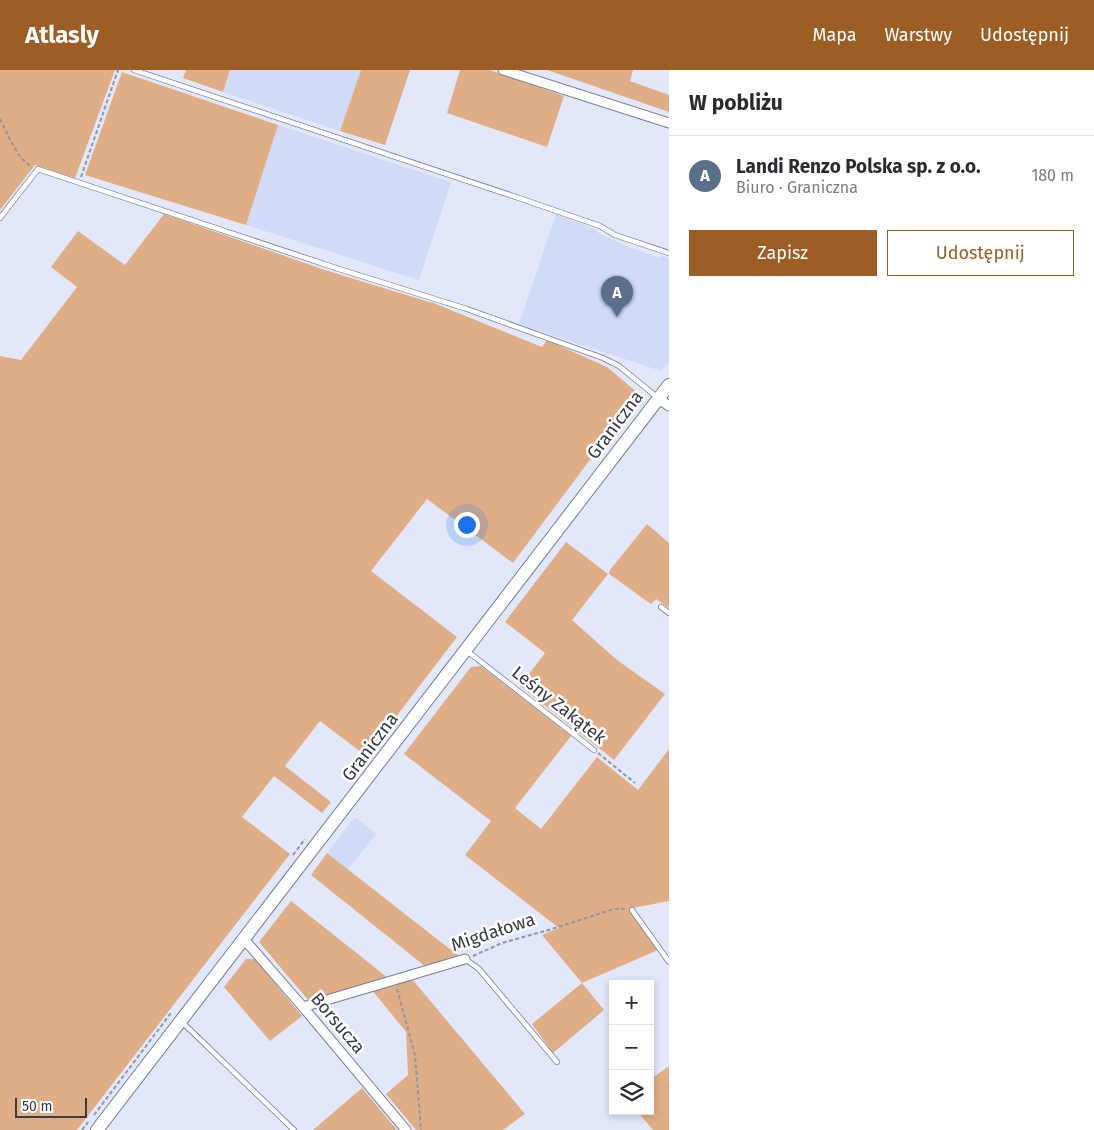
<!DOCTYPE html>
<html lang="pl">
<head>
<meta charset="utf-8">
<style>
  body { margin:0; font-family:"Fira Sans",sans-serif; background:#f7f7f7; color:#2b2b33 }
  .controls { position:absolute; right:15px; bottom:15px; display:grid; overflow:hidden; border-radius:0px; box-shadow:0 2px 8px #0003 }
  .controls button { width:45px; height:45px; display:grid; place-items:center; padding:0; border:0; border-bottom:1px solid #e1e1e2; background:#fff; color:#2b2b33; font:25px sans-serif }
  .scale { position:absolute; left:15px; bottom:12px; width:72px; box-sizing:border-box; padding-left:5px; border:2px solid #383b47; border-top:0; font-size:14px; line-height:18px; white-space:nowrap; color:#383b47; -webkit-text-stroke:4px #fff; paint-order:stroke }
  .you { position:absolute; left:466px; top:454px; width:18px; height:18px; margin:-12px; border:4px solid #fff; border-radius:50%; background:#1a73e8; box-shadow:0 0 0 8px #1a73e833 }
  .badge { display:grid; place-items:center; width:32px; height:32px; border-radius:50%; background:#9c5e24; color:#fff; font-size:16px; font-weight:700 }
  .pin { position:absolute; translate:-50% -41px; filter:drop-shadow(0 1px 2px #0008) }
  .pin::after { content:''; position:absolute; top:26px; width:18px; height:15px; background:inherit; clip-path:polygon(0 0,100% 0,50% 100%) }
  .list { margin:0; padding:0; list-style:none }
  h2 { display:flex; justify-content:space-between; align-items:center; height:65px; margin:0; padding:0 20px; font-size:21px }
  h2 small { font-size:16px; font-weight:400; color:#7c7c81 }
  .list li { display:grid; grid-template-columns:32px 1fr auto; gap:15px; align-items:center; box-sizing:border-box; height:80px; padding:0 20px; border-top:1px solid #e1e1e2 }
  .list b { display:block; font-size:19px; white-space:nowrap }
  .list p { margin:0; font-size:16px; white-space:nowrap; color:#7c7c81 }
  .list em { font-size:16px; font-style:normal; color:#7c7c81 }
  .actions { display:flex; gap:10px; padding:15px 20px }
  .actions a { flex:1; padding:11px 0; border:1px solid #9c5e24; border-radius:0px; text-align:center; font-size:18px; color:#9c5e24 }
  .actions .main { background:#9c5e24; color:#fff }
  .icon { flex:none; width:28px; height:28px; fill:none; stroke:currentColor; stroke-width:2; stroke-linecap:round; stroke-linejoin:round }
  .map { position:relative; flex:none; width:669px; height:1060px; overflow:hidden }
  header { display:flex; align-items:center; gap:30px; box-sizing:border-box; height:70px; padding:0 25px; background:#9c5e24; color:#fff }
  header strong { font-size:24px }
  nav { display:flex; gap:28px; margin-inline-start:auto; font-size:18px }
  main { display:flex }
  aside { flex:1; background:#fff }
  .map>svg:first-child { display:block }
  .built { fill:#d1dbf8 }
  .green { fill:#e0ae86 }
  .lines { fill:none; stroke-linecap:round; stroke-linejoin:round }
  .lane-casing { stroke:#757d98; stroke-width:6 }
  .street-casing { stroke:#757d98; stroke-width:11 }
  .secondary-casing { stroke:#757d98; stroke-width:14 }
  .path { stroke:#9296a5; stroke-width:2; stroke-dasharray:4 2.5; stroke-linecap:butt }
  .lane { stroke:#fff; stroke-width:4.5 }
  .street { stroke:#fff; stroke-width:9 }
  .secondary { stroke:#fff; stroke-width:12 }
  .labels { text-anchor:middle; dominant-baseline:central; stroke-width:5; stroke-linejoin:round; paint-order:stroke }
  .street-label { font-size:18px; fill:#383b47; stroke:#fff }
</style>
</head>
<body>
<header>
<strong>Atlasly</strong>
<nav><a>Mapa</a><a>Warstwy</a><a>Udostępnij</a></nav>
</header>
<main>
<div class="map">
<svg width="669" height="1060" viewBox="0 0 669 1060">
  <rect width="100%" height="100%" fill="#e2e8fa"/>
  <g class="built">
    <path d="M230,0H361L340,61L223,22Z"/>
    <path d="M278,55L451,112L419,210L246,155Z"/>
    <path d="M556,144L594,159L600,164L629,177L660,188L662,185L669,188V292L661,301L519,254Z"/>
    <path d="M355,747L376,764L348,799L327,783Z"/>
  </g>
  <g class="green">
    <path d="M0,0H115L75,108L35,95L0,140Z"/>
    <path d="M186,0H230L223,22L183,8Z"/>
    <path d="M361,0H410L385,75L340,61Z"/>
    <path d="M460,0H490L564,26L547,77L447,43Z"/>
    <path d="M547,0H633L630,11L669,25V42Z"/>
    <path d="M122,2L278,55L246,155L85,105Z"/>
    <path d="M164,144L325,200L436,234L542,277L547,270L607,297L639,324L513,493L427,429L371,501L457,567L366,686L320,651L285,696L331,732L322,743L274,706L242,747L290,784L77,1060H0V286L21,290L77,217L51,197L78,161L125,195Z"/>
    <path d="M647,454L669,473V538L656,529L651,534L609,504L610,500Z"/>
    <path d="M566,472L608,504L572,550L617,590L665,624L614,690L520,616L545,583L505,552Z"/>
    <path d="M481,596L571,666L515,738L541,759L597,687L638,720L669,679V831L628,839L658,880L582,913L604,940L553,983L532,954L582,913L542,865L559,858L465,785L491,751L404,684L471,597Z"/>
    <path d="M327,783L460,887L426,897L311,805Z"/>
    <path d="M291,831L388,908L309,931L259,872Z"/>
    <path d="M246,889H255L302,946L270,971L224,917Z"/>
    <path d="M412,909L525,1044L503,1060H416L386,1024L408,1005L406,962L372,920Z"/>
    <path d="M669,996V1060H653L637,1041H650V1010Z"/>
    <path d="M362,1018L397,1060H313Z"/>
  </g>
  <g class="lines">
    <g class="lane-casing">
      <g id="lane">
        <path d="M134,0L519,128L600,156L615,165L669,183"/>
        <path d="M0,148L38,99L339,199L467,239L603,288L619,296L657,327"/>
        <path d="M661,537L669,543"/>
        <path d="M467,581L594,680"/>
        <path d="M632,840L669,892"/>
        <path d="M465,889L479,899L557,992"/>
        <path d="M182,952L294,1060"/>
      </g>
    </g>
    <g class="street-casing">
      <g id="street">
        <path d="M503,0L669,53"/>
        <path d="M658,328L669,336"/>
        <path d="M243,868L303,937L406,1060"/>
        <path d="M303,937L465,889"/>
      </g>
    </g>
    <g class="secondary-casing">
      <path id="secondary" d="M97,1060L669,315"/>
    </g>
    <g class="path">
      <path d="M0,49C6,61 19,92 31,96"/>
      <path d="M81,107L118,0"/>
      <path d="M598,683L635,713"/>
      <path d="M293,785L305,769"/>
      <path d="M473,886L502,873L552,859L614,839H625"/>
      <path d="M397,919L415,985L421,1060"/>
      <path d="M94,1045L171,943"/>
      <path d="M82,1060L88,1052"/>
    </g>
    <use href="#lane" class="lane"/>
    <use href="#street" class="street"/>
    <use href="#secondary" class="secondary"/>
  </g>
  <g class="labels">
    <g class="street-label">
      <text transform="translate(615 355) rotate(-53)">Graniczna</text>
      <text transform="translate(559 635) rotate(38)">Leśny Zakątek</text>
      <text transform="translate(370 677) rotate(-53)">Graniczna</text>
      <text transform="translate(493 862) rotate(-18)">Migdałowa</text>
      <text transform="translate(338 953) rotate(50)">Borsucza</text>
    </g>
  </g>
</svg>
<div class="controls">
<button>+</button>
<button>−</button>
<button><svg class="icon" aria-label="layers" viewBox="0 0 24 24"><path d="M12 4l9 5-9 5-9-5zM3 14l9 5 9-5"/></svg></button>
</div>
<div class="scale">50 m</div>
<div class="you"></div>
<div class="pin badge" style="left:617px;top:247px;background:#5c6f8a">A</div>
</div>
<aside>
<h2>W pobliżu<small></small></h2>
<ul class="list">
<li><span class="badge" style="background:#5c6f8a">A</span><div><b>Landi Renzo Polska sp. z o.o.</b><p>Biuro · Graniczna</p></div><em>180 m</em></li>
</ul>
<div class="actions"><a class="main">Zapisz</a><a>Udostępnij</a></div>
</aside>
</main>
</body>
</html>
